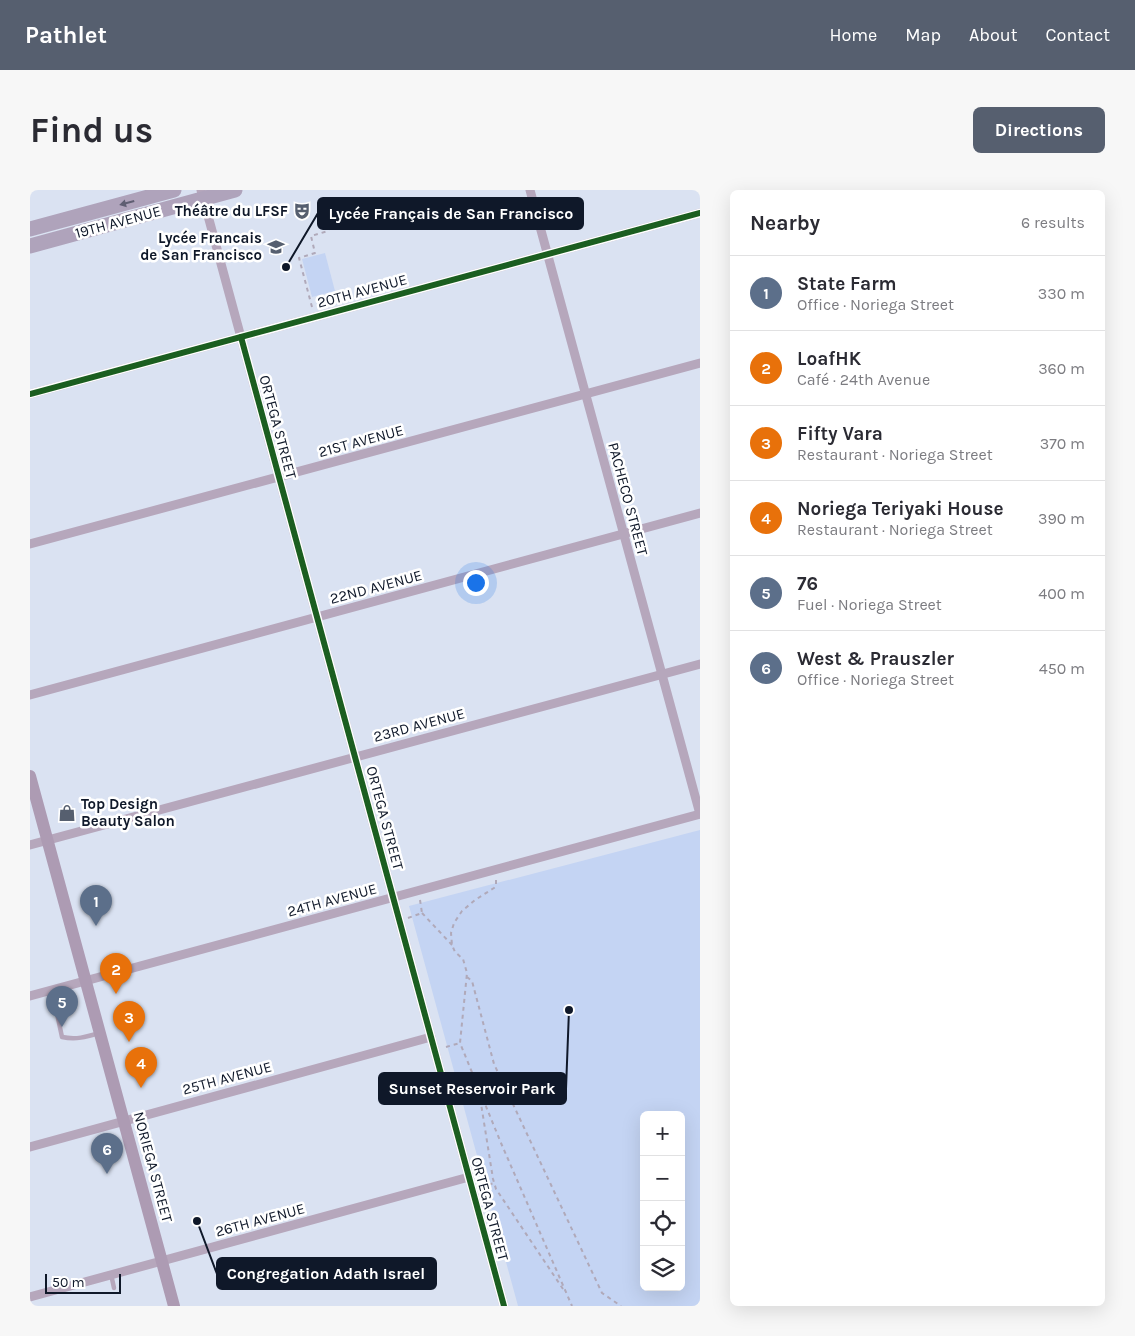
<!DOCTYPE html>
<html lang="en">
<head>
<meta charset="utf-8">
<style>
  body { margin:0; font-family:Karla,sans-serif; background:#f7f7f7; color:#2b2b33 }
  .controls { position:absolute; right:15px; bottom:15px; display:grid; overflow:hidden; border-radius:8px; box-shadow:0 5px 20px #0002 }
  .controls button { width:45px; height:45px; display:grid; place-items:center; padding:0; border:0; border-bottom:1px solid #e1e1e2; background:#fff; color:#2b2b33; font:25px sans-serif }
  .scale { position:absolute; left:15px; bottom:12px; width:76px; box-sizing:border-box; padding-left:5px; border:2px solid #0f1829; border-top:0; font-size:14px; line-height:18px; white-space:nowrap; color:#0f1829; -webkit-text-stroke:4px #fff; paint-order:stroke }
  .you { position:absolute; left:445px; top:392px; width:18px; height:18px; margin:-12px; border:4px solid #fff; border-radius:50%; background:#1a73e8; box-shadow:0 0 0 8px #1a73e833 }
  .badge { display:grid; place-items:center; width:32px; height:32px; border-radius:50%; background:#565f6f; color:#fff; font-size:16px; font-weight:700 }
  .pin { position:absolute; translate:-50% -41px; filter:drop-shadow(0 1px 2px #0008) }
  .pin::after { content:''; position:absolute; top:26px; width:18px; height:15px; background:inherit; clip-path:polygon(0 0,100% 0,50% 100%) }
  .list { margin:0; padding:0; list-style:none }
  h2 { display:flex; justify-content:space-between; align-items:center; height:65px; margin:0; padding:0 20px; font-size:21px }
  h2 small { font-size:16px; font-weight:400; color:#7c7c81 }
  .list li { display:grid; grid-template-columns:32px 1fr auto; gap:15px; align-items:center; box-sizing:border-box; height:75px; padding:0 20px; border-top:1px solid #e1e1e2 }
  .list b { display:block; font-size:19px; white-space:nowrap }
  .list p { margin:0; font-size:16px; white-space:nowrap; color:#7c7c81 }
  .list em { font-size:16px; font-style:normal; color:#7c7c81 }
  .icon { flex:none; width:28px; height:28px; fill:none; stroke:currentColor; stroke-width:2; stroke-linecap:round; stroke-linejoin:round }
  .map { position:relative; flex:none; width:670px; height:1116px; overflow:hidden; border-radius:8px }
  header { display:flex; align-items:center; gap:30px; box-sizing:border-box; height:70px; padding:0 25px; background:#565f6f; color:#fff }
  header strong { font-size:24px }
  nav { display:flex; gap:28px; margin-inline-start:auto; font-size:18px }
  .intro { display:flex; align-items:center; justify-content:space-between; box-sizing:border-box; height:120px; padding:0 30px }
  h1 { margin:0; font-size:35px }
  .button { padding:12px 22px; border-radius:8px; background:#565f6f; color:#fff; font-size:18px; font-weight:700 }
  main { display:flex; gap:30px; padding:0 30px }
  aside { flex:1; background:#fff; border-radius:8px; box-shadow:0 5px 20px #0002 }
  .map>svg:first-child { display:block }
  .park { fill:#c4d4f3; fill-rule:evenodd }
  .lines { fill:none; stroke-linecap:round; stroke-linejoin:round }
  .path { stroke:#b0a9b9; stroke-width:2; stroke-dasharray:4 4; stroke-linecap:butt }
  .lane { stroke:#b6a7bc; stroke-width:4.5 }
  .street { stroke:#b6a7bc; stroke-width:9 }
  .secondary { stroke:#ad9bb3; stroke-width:12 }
  .highway { stroke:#afa3bb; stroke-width:15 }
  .cycleway-casing { stroke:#fff; stroke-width:9 }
  .cycleway { stroke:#1b5e20; stroke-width:6 }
  .oneway { fill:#5f5e72 }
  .labels { text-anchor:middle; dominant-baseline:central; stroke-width:5; stroke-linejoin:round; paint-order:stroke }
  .poi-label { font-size:15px; font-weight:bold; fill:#0f1829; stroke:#fff; text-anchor:end }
  .street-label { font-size:15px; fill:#0f1829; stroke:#fff }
  .leader { fill:none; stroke:#0f1829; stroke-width:2 }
  .callout-dot { fill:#0f1829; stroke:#fff; stroke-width:2 }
  .callout { fill:#0f1829; stroke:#0f1829; stroke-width:2 }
  .callout-label { font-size:16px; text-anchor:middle; font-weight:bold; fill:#fff }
</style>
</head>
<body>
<header>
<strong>Pathlet</strong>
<nav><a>Home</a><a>Map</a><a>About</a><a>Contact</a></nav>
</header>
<div class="intro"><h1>Find us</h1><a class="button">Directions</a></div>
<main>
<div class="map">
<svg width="670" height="1116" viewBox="0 0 670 1116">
  <rect width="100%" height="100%" fill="#dae2f2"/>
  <g class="park">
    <path d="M295,63L305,101L282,107L272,69Z"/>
    <path d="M670,640V1116H488L379,716ZM614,925H651V1097H614Z"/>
  </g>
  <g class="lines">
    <g class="path">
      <path d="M282,117L269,68L285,63L281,46L298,41L305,27"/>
      <path d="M466,690V696L464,698L445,710L432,721L424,733L421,743L422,755L425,762L433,769L437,783L430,853L471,953L542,1116"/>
      <path d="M392,723L422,755"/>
      <path d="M378,728L392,723L390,710"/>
      <path d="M437,787L442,791L464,874L572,1103L591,1116"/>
      <path d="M416,857L430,853"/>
      <path d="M449,901L463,989L466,999L533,1099"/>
      <path d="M451,997L464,993"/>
    </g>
    <g class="lane">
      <path d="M22,800L32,847C46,850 56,847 69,843"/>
      <path d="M81,1084L84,1098"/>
    </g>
    <g class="street">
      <path d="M171,0L474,1116"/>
      <path d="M500,0L670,624"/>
      <path d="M0,204L670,23"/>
      <path d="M0,354L670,173"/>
      <path d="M0,505L670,323"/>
      <path d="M0,655L670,474"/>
      <path d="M0,806L670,624"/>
      <path d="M0,957L401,847"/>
      <path d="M0,1107L439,987"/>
    </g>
    <path class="secondary" d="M0,586L144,1116"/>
    <g class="highway">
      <path d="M0,39L144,0"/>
      <path d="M0,56L205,0"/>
    </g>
    <g class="cycleway-casing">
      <g id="cycleway">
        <path d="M211,147L474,1116"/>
        <path d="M0,204L670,23"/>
      </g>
    </g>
    <use href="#cycleway" class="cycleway"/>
  </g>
  <defs><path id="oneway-solid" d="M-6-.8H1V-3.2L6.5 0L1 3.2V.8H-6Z" transform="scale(1.25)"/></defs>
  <use class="oneway" href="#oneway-solid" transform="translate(97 13) rotate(165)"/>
  <defs>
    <g id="theatre-bare" transform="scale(1.35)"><path d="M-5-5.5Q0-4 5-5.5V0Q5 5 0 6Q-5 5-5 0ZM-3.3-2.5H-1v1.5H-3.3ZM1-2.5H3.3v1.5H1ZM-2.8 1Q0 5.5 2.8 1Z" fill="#565f6f" stroke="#fff" stroke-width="2.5" paint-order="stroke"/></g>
    <g id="school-bare" transform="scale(1.35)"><path d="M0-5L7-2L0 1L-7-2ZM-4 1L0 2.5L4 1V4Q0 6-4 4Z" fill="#565f6f" stroke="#fff" stroke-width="2.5" paint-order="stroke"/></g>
    <g id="shop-bare" transform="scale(1.35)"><path d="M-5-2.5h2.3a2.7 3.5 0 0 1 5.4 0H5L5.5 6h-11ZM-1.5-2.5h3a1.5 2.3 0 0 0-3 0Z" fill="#565f6f" stroke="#fff" stroke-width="2.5" paint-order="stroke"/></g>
  </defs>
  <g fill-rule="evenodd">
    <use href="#theatre-bare" x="272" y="21"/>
    <use href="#school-bare" x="246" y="57"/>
    <use href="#shop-bare" x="37" y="623"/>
  </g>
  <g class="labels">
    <g class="poi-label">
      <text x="258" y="21">Théâtre du LFSF</text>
      <text x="232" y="48">Lycée Francais<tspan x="232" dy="17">de San Francisco</tspan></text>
      <text x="51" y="614" text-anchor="start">Top Design<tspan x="51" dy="17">Beauty Salon</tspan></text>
    </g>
    <g class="street-label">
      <text transform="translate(88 32) rotate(-15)">19TH AVENUE</text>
      <text transform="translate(332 101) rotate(-15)">20TH AVENUE</text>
      <text transform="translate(248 237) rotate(75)">ORTEGA STREET</text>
      <text transform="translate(331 251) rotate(-15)">21ST AVENUE</text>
      <text transform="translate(598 309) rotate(75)">PACHECO STREET</text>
      <text transform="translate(346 397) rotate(-15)">22ND AVENUE</text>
      <text transform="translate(389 535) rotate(-15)">23RD AVENUE</text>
      <text transform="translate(355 628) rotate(75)">ORTEGA STREET</text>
      <text transform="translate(302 710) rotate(-15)">24TH AVENUE</text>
      <text transform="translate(197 888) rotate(-15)">25TH AVENUE</text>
      <text transform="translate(123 977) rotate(75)">NORIEGA STREET</text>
      <text transform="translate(460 1019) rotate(75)">ORTEGA STREET</text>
      <text transform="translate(230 1030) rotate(-15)">26TH AVENUE</text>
    </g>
  </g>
  <path class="leader" d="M256 77L288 23M539 820L536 899M167 1031L187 1084"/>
  <g class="callout-dot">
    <circle cx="256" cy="77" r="5"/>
    <circle cx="539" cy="820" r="5"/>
    <circle cx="167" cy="1031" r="5"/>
  </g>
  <g class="callout">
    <rect x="288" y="8" width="265" height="31" rx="5"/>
    <rect x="349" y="883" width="187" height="31" rx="5"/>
    <rect x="187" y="1068" width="219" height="31" rx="5"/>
  </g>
  <g class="callout-label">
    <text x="421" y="29">Lycée Français de San Francisco</text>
    <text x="442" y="904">Sunset Reservoir Park</text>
    <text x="296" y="1089">Congregation Adath Israel</text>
  </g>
</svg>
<div class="controls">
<button>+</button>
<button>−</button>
<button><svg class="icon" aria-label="locate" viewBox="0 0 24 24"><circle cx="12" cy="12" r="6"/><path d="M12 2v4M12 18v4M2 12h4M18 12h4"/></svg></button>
<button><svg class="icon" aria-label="layers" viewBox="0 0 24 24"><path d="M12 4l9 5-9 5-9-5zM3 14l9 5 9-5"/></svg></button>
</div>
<div class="scale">50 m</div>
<div class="you"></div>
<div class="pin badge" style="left:66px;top:736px;background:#5c6f8a">1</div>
<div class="pin badge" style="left:86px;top:804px;background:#e8710a">2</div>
<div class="pin badge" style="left:99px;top:852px;background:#e8710a">3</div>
<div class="pin badge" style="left:111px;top:898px;background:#e8710a">4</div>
<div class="pin badge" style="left:32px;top:837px;background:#5c6f8a">5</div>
<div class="pin badge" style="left:77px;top:984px;background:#5c6f8a">6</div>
</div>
<aside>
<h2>Nearby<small>6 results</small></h2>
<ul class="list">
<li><span class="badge" style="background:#5c6f8a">1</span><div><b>State Farm</b><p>Office · Noriega Street</p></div><em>330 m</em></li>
<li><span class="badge" style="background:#e8710a">2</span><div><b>LoafHK</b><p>Café · 24th Avenue</p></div><em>360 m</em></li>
<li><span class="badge" style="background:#e8710a">3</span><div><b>Fifty Vara</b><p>Restaurant · Noriega Street</p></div><em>370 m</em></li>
<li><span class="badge" style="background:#e8710a">4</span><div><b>Noriega Teriyaki House</b><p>Restaurant · Noriega Street</p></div><em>390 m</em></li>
<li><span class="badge" style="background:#5c6f8a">5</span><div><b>76</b><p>Fuel · Noriega Street</p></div><em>400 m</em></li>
<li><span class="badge" style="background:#5c6f8a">6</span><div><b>West &amp; Prauszler</b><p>Office · Noriega Street</p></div><em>450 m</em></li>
</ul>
</aside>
</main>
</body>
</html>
